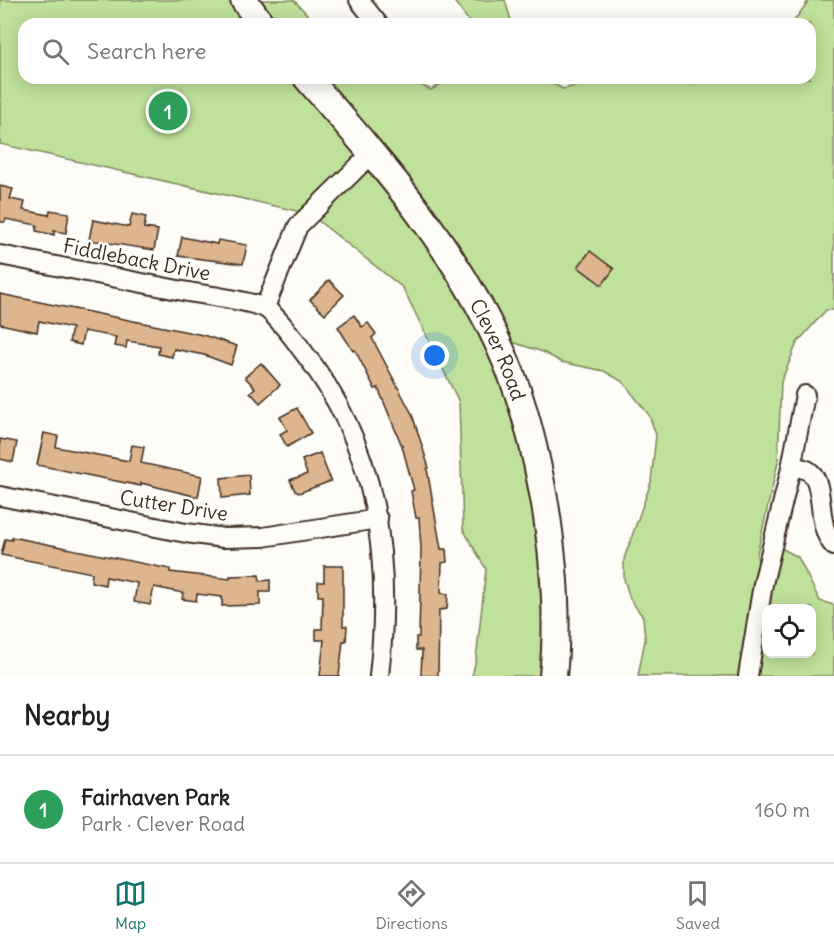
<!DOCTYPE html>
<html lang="en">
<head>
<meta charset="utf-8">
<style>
  body { margin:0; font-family:Delius,sans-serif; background:#f6f6f6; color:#202124 }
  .controls { position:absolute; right:18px; bottom:18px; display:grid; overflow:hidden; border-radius:12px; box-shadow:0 3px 15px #0003 }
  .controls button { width:54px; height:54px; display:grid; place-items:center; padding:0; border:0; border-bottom:2px solid #e0e0e0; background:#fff; color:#202124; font:30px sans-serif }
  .you { position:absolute; left:435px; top:356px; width:21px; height:21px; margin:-15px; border:4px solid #fff; border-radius:50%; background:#1a73e8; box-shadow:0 0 0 9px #1a73e833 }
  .badge { display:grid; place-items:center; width:39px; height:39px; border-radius:50%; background:#0f766e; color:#fff; font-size:20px; font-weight:700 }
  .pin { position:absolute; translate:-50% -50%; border:3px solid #fff; box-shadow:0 2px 6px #0006 }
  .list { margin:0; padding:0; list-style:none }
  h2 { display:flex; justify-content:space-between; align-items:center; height:78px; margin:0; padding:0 24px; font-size:26px }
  h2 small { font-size:20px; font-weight:400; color:#757577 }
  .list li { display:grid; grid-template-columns:39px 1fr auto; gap:18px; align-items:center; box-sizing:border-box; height:108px; padding:0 24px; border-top:2px solid #e0e0e0 }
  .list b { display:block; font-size:22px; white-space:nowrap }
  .list p { margin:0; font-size:20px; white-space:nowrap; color:#757577 }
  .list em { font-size:20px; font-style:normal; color:#757577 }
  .icon { flex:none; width:33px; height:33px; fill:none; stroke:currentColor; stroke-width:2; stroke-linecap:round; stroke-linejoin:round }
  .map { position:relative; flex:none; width:834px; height:676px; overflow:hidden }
  .search { position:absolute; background:#fff; box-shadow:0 3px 15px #0003; left:18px; right:18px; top:18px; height:66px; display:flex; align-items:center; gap:15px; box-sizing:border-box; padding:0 21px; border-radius:18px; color:#757577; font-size:22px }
  .sheet { height:186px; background:#fff }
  nav { display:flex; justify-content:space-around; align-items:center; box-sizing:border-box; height:84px; border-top:2px solid #e0e0e0; background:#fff; font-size:16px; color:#757577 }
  nav a { display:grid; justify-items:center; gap:3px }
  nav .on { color:#0f766e }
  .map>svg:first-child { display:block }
  .green { fill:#bfe19b; stroke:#7d865c; stroke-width:1.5; fill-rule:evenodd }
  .building { fill:#ddb58e; stroke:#3b2a1e; stroke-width:1.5 }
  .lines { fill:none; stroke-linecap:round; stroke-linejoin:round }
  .street-casing { stroke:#3b2a1e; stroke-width:22 }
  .secondary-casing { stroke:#3b2a1e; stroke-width:30 }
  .street { stroke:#fdfcf7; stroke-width:18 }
  .secondary { stroke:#fdfcf7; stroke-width:26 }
  .labels { text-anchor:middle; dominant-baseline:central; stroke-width:5; stroke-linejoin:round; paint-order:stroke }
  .street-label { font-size:20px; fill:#3b2a1e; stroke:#fdfcf7 }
</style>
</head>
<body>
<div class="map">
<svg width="834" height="676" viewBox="0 0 834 676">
  <rect width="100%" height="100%" fill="#fdfcf7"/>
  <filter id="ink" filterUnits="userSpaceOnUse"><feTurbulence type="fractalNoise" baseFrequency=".0167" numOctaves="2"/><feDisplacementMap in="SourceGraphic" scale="12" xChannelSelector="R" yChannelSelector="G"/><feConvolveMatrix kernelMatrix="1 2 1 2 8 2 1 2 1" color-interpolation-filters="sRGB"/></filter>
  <g filter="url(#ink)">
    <g class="green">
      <path d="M0,0H244L261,24H24V78H307L372,153L310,214L0,144Z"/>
      <path d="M249,0H294L316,24H267Z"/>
      <path d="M453,0H505L512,24H471Z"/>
      <path d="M809,0H834V310H826L797,343L781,382L778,462L757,554L761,583L745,676H638L645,640L643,617L630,599L624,579V559L651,482L656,435L649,415L623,382L604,371L561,362L543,352L506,340L313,78C350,78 398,71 431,90L450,78H541L563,89L608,78H679L692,83L721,78H810V24H792Z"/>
      <path d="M372,155L445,253L535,456L552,676H472L476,660L486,569L463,529L459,402L403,288L311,215Z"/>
      <path d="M774,544L798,557L820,601L834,605V676H751ZM766,608H812V654H766Z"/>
    </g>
    <g class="building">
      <path d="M0,186L13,189L10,199L25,202L23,210L49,215L50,210L69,213L66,233L54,231V235L36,231L37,225L6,219L5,222H0Z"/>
      <path d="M132,214L146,217L144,228L158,230L154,250L89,240L93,220L129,227Z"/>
      <path d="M182,237L217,244L218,240L247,245L243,264L178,256Z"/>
      <path d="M590,251L614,269L602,285L578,267Z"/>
      <path d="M329,280L344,295L325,314L310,300Z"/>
      <path d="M0,294L203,335L237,346L231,365L204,355L174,349L172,357L158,354L159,346L127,341L126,348L114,346L116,337L84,331L81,345L69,342L72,328L39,321L37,332L0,324Z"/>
      <path d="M354,315L362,327L368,323L376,334L372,338L412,414L429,468L427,469L441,549H446L447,562L442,563L441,593L448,594L447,609L439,610L438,676H421L422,650H416V637H419L421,548L419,518H416L411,491L414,490L402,446L378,388L375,389L355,350L353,351L338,327Z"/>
      <path d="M261,363L280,385L260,403L250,392L255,388L245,377Z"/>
      <path d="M297,408L311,433L287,447L280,434L287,430L280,417Z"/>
      <path d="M44,433L58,436L56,447L129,461L132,445L144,447L141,463L202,476L198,497L141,483V486L37,465Z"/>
      <path d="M0,439L17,442L13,462L0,459Z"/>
      <path d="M320,453L331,481L299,493L295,491L290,480L307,474L302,460Z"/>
      <path d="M249,475L250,495L222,498L221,478Z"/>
      <path d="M12,537L170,569V572L230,579V576L259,575L260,581L270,580V592H260V605L222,606V597L197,594L196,601L182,599L183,593L154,587L150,605L134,602L137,583L106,577L105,585L91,582L92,573L1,555L5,539L12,540Z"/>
      <path d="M324,566H343V626H347L346,641H343L339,676H320L324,640H316V629H322L323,596H318V582H324Z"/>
    </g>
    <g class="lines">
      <g class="street-casing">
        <g id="street">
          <path d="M359,0L378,24"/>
          <path d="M0,255C61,267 122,279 183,291C208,296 238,298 263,307C273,311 295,340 302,350C378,446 392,557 379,676"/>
          <path d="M265,307L298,226L372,153"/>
          <path d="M791,468C834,463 810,520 834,546"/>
          <path d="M0,496L186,533L224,538L263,537L378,519"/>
          <path d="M748,676L763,584L791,468L805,395"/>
        </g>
      </g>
      <g class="secondary-casing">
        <g id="secondary">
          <path d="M244,0L261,24"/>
          <path id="s1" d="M307,78C383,165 460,252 505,359C525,405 536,454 545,504C554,560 559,619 553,676"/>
        </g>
      </g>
      <use href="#street" class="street"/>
      <use href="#secondary" class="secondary"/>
    </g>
  </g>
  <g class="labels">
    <g class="street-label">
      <text transform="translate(137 259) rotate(11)">Fiddleback Drive</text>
      <text stroke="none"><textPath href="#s1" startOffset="334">Clever Road</textPath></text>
      <text transform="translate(174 505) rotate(9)">Cutter Drive</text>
    </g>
  </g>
</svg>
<div class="controls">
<button><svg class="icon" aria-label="locate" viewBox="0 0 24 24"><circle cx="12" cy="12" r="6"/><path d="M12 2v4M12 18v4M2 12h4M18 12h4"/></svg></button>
</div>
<div class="you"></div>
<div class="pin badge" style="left:168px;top:111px;background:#2e9e5b">1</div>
<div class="search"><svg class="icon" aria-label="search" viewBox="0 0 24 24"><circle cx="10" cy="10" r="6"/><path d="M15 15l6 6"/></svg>Search here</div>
</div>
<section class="sheet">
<h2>Nearby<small></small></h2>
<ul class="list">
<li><span class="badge" style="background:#2e9e5b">1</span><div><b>Fairhaven Park</b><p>Park · Clever Road</p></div><em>160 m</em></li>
</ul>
</section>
<nav>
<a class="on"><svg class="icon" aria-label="map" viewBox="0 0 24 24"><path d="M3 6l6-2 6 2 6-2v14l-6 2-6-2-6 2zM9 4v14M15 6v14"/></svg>Map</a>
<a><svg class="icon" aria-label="directions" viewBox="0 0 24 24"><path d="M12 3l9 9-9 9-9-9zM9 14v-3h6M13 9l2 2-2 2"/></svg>Directions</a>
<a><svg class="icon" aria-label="saved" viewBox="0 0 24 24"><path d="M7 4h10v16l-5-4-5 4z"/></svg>Saved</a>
</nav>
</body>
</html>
